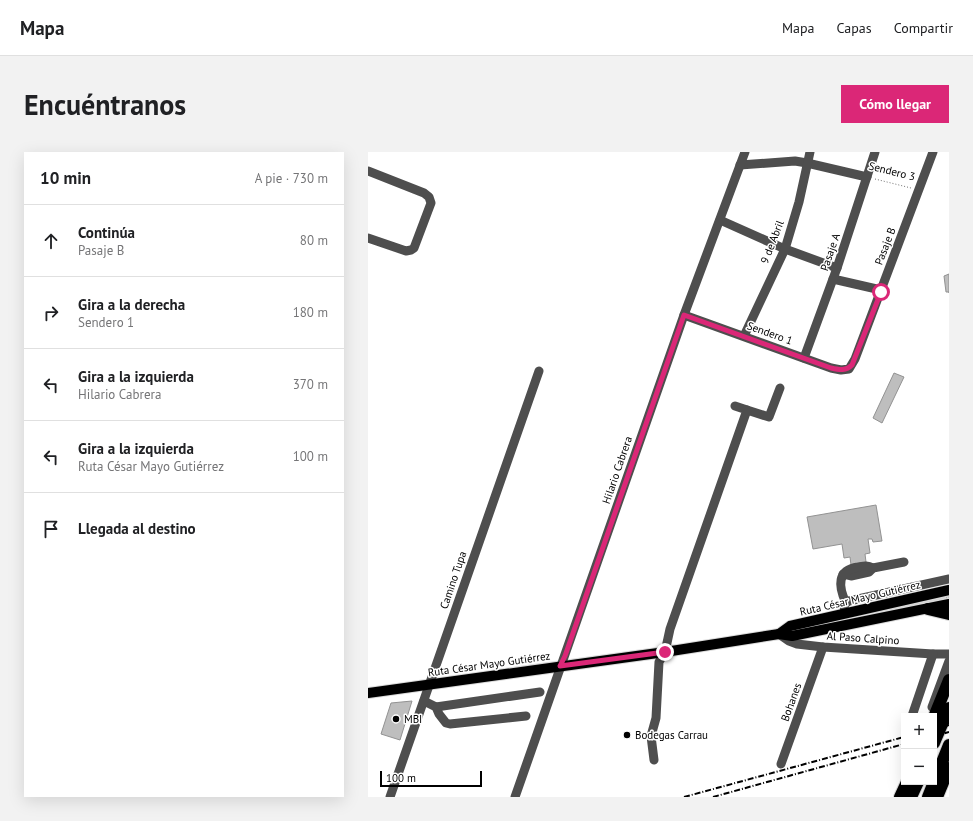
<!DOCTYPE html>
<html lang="es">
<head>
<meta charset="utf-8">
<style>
  body { margin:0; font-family:"PT Sans",sans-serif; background:#f2f2f2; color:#202124 }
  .controls { position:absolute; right:12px; bottom:12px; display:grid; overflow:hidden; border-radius:0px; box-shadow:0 4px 16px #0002 }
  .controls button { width:36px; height:36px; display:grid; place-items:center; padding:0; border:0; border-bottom:1px solid #e0e0e0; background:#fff; color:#202124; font:20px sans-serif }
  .scale { position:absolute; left:12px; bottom:10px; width:102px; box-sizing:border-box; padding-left:4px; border:2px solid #000; border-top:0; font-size:11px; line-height:14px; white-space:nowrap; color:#000; -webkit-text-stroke:3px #fff; paint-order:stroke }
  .stop { position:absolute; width:12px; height:12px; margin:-9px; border:3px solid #db2777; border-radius:50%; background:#fff }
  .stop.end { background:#db2777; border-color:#fff; box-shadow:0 1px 4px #0008 }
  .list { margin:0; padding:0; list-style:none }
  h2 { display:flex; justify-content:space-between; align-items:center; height:52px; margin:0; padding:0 16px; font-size:17px }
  h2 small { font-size:13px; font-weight:400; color:#757577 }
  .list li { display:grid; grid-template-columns:26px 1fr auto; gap:12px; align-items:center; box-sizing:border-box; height:72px; padding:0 16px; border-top:1px solid #e0e0e0 }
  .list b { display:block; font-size:15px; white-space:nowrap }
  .list p { margin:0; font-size:13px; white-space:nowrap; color:#757577 }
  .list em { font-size:13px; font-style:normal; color:#757577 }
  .icon { flex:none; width:22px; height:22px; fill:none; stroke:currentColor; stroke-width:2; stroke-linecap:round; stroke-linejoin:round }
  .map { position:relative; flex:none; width:581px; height:645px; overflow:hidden; border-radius:0px }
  header { display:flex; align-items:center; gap:24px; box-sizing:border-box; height:56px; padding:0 20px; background:#fff; border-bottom:1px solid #e0e0e0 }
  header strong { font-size:19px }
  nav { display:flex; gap:22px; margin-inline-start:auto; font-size:14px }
  .intro { display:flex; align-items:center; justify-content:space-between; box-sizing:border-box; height:96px; padding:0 24px }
  h1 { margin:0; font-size:28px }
  .button { padding:10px 18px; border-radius:0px; background:#db2777; color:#fff; font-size:14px; font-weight:700 }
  main { display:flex; gap:24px; padding:0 24px }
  aside { flex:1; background:#fff; border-radius:0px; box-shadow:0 4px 16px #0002 }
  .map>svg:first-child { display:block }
  .grass { fill:url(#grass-tufts) }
  .building { fill:#bebebe; stroke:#929292 }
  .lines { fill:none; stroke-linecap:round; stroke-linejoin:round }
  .major-casing { stroke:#dbdbdb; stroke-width:12 }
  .highway-casing { stroke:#dbdbdb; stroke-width:14 }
  .path { stroke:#707070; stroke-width:1; stroke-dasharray:1 2; stroke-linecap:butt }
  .minor { stroke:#4e4e4e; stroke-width:9 }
  .major { stroke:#000; stroke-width:10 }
  .highway { stroke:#000; stroke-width:12 }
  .rail { stroke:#000; stroke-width:2; stroke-dasharray:6 2 1 2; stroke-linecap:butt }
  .route { stroke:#db2777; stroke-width:5 }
  .poi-dot { fill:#000; stroke:#fff; stroke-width:1.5 }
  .labels { text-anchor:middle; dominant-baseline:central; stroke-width:3; stroke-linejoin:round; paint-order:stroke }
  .street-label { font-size:11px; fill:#000; stroke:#fff }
  .poi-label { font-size:11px; fill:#000; stroke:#fff; text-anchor:start }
</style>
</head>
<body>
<header>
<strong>Mapa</strong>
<nav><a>Mapa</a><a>Capas</a><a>Compartir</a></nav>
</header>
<div class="intro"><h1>Encuéntranos</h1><a class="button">Cómo llegar</a></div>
<main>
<aside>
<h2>10 min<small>A pie · 730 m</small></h2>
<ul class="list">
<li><svg class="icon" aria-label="ahead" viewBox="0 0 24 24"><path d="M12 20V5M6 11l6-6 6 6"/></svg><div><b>Continúa</b><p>Pasaje B</p></div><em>80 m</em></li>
<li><svg class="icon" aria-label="right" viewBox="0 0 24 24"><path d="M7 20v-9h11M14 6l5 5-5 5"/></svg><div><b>Gira a la derecha</b><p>Sendero 1</p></div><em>180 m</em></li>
<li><svg class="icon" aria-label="left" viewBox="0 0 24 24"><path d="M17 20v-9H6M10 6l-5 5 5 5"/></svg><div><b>Gira a la izquierda</b><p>Hilario Cabrera</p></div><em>370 m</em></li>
<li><svg class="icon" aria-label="left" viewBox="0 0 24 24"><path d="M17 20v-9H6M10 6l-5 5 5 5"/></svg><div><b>Gira a la izquierda</b><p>Ruta César Mayo Gutiérrez</p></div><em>100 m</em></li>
<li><svg class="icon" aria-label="arrive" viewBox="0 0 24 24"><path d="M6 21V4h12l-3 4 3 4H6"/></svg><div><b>Llegada al destino</b></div></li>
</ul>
</aside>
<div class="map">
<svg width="581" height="645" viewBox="0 0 581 645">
  <defs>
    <pattern id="grass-tufts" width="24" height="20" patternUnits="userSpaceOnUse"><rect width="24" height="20" fill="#d5d5d5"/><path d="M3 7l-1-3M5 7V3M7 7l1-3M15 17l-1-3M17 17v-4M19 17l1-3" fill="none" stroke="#b5b5b5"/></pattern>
  </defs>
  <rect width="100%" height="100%" fill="#fff"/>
  <path class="grass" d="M581,442V448L490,464L489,462Z"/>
  <g class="building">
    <path d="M581,122V141V140H578L576,124Z"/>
    <path d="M526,221L536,225L514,271L505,266Z"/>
    <path d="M508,353L514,389L505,390L504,387H500L502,401L497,402L498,410L483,413L482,405L476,406L474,392L445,397L439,365Z"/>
    <path d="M44,549L32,588L13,582L23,551Z"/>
  </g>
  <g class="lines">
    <g class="major-casing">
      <g id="major">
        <path d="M411,482L422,474L581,438"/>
        <path d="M0,541L297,500L411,482L424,484L581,452"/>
      </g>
    </g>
    <g class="highway-casing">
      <g id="highway">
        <path d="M560,457L581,462"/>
        <path d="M566,565L581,528"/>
        <path d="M566,591L581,556"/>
        <path d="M532,645L539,630"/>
        <path d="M543,645L550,630"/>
        <path d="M560,645L581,593"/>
        <path d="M569,645L581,616"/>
      </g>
    </g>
    <path class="path" d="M507,27L543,36"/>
    <g class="minor">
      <path d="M372,13L427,9L439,11L499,25"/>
      <path d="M0,19L56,41L61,45L63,51L46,96L43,98L38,99L0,86"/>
      <path d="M352,68L417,97L469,116"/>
      <path d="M465,127L513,138"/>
      <path d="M316,163L463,216L473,218L481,217L487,207L565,0"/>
      <path d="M376,184L417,97L431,50L442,0"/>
      <path d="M436,206L469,116L507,0"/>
      <path d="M379,258L401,265L412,236"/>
      <path d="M475,422L483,424L501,420L505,416L536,410"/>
      <path d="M478,451C470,434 469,418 490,415C496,414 499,413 505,416"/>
      <path d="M477,461L476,454L478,451L481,449L581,427"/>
      <path d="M411,482L421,489L429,492L455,495L565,502H581"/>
      <path d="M56,549L68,555L71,562L78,571L82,572L158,564"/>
      <path d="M68,555L172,540"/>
      <path d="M564,555L581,509"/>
      <path d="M544,564L565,502"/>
      <path d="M286,608L283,584L288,566L291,510L297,500L302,477L379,258L367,254"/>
      <path d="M413,612L455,495"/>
      <path d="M22,645L171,219"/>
      <path d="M147,645L316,163L377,0"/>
    </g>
    <use href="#major" class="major"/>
    <use href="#highway" class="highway"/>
    <g class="rail">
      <path d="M566,577L581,573"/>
      <path d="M566,584L581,580"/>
      <path d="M316,645L536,585"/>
      <path d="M345,645L536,592"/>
    </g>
  </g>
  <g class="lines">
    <path class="route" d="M297,500L192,514L197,504L316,163L463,216C472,218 478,219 484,213L513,140"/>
  </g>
  <g class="poi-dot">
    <circle cx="28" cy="567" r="4"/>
    <circle cx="259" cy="583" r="4"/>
  </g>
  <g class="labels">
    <g class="street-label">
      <text transform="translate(524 19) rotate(14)">Sendero 3</text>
      <text transform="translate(404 90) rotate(-69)">9 de Abril</text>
      <text transform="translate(517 94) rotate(-69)">Pasaje B</text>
      <text transform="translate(462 100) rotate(-71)">Pasaje A</text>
      <text transform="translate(402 181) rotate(20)">Sendero 1</text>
      <text transform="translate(249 318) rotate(-71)">Hilario Cabrera</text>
      <text transform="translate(85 428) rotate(-71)">Camino Tupa</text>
      <text transform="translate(492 446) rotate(-13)">Ruta César Mayo Gutiérrez</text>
      <text transform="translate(495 486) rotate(4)">Al Paso Calpino</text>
      <text transform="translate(121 512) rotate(-8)">Ruta César Mayo Gutiérrez</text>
      <text transform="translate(423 550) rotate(-70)">Bohanes</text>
    </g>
    <g class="poi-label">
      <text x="36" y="567">MBI</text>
      <text x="267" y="583">Bodegas Carrau</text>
    </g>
  </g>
</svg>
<div class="controls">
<button>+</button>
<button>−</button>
</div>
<div class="scale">100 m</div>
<div class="stop" style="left:513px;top:140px"></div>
<div class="stop end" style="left:297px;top:500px"></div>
</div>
</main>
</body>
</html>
